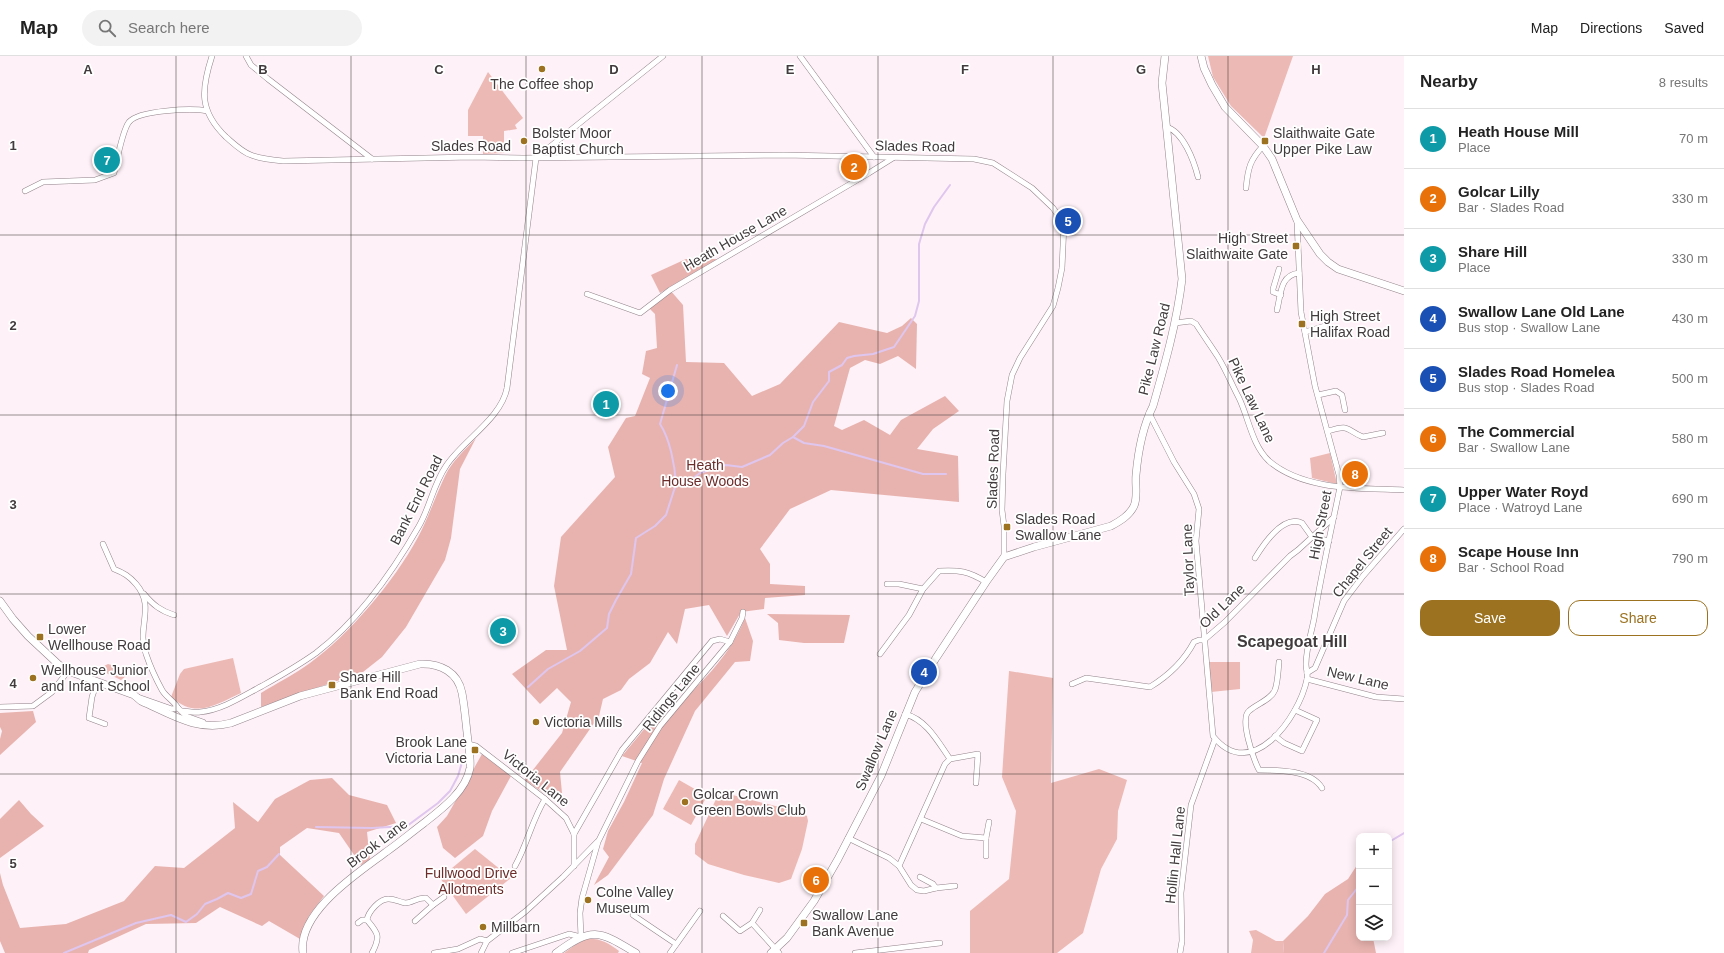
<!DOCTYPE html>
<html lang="en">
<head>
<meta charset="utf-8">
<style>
  body { margin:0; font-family:Arial,sans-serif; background:#f2f2f2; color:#222 }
  .controls { position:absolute; right:12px; bottom:12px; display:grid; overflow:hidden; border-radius:8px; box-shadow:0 2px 10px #0003 }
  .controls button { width:36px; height:36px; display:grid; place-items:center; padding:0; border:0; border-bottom:1px solid #e0e0e0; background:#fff; color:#222; font:20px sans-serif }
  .you { position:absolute; left:668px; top:335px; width:14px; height:14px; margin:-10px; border:3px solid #fff; border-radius:50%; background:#1a73e8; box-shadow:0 0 0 6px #1a73e833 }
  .badge { display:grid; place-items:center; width:26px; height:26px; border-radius:50%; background:#9c7220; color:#fff; font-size:13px; font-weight:700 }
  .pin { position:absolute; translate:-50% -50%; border:2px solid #fff; box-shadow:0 1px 4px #0006 }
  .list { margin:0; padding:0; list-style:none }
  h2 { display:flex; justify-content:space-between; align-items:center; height:52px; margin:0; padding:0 16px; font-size:17px }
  h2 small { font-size:13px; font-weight:400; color:#767676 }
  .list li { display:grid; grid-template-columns:26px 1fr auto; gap:12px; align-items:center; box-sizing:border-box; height:60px; padding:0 16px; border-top:1px solid #e0e0e0 }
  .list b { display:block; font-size:15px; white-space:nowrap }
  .list p { margin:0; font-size:13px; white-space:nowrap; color:#767676 }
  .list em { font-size:13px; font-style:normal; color:#767676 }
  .actions { display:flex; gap:8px; padding:12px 16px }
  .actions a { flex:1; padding:9px 0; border:1px solid #9c7220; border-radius:12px; text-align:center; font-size:14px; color:#9c7220 }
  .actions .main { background:#9c7220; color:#fff }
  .icon { flex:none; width:22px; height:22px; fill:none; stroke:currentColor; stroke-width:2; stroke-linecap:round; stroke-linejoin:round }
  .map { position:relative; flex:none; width:1404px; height:897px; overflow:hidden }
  header { display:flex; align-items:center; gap:24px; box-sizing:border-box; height:56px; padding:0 20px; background:#fff; border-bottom:1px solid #e0e0e0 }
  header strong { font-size:19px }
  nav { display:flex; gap:22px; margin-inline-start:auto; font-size:14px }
  .search { width:280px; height:36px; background:#f2f2f2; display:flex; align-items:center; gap:10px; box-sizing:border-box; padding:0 14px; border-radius:22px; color:#767676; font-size:15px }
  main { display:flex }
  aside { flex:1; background:#fff }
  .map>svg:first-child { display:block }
  .green { fill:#ecb9b4 }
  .forest { fill:#e8b3af }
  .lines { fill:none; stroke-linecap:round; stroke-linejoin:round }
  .stream { stroke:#dfc6ef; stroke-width:2 }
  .street-casing { stroke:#92838a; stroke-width:6 }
  .secondary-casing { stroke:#92838a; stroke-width:8 }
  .street { stroke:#fff; stroke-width:5 }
  .secondary { stroke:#fff; stroke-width:7 }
  .grid { fill:none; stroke:#413b3d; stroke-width:1; stroke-opacity:0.55 }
  .poi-dot { fill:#9c7220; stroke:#fff; stroke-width:1.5 }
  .labels { text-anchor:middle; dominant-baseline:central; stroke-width:3.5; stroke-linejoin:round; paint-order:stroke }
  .poi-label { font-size:14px; fill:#413b3d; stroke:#fff; text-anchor:start }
  .street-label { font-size:14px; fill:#413b3d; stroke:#fff }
  .park-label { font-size:14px; fill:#6c2c2a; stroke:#fff }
  .quarter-label { font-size:16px; font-weight:bold; fill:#413b3d; stroke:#fff }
  .grid-label { font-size:13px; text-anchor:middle; font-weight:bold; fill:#413b3d; stroke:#fff; stroke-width:3.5; stroke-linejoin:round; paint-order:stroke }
</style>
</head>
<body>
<header>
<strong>Map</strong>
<div class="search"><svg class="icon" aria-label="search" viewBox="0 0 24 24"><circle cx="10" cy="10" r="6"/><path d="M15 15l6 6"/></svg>Search here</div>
<nav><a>Map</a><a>Directions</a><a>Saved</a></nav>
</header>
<main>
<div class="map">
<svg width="1404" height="897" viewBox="0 0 1404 897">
  <rect width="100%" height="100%" fill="#fef1f7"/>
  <g class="green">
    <path d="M1208,0H1293L1264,82L1231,50L1213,21Z"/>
    <path d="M488,16L523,62L515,69L517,73L504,75V97L483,98V80H468V54Z"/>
    <path d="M1330,397L1337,428L1312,422L1310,402Z"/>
    <path d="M233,602L241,637C215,649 196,663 171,641L180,618L184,613Z"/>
    <path d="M1208,606H1240V633L1211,636Z"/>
    <path d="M108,608L125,613L127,617L126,620L121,624L102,615L104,610Z"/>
    <path d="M1009,615L1053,622L1051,727L1099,713L1127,724L1118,755L1117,783L1101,813L1083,877L1057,897H970V855L1009,823L1016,755L1002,721Z"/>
    <path d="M679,724L707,740L691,769L663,753Z"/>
    <path d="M725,737L802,757L807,760L808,765L802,793L791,823L779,827L744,819L708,808L695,798V788L718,739Z"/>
    <path d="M475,793L511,822L466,858L440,822Z"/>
    <path d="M1256,874L1276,885H1283L1284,897H1251L1253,884L1249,875Z"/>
    <path d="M586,883C600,882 608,887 619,895L618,897H564L575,889Z"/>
  </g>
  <g class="forest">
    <path d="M686,203H717L660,237L651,219Z"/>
    <path d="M670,234L683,249L686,306L724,307L752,340L780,328L839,266L887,277L902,270L911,262L917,268L916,313L898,300L880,308L865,304L850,312L834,370L842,374L864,364L890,379L901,364L945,340L959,355L933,373L917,393L958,400L959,446L831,434L790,453L760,493L770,508V528L805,530V539L765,542L764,553L741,556L727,580L709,549L685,553L677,588L668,576L650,607L629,623L621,634L603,643L599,660L560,716L562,737L545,738L525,724L562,677L571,646L557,632L540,648L512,618L546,594H567L554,530L561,481L615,421L608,391L626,362L635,360L650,322L642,318L646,295L657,292L655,258L649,252Z"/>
    <path d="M476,382L460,413L451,482L445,504L406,571L382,601L363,616L261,651V637C277,627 295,618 310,607C348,580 395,524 417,483C428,463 435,441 445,420C452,405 465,394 476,382Z"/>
    <path d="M767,558L850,559L844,587H804L779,584L778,567Z"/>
    <path d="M745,562L753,585L750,605L735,606L695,655L664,723L653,759L608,819L594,829L609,801L603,793L608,775L624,746L642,707L622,700L655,660H670C700,625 727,606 745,562Z"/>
    <path d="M33,655L36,666L0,699V683L2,675L0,671V657Z"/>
    <path d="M482,698L511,720L492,755L483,780L455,802L443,792L437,771L447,760Z"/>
    <path d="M332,722L349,739L387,749L396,767L367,776L370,804L361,809L339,777L307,772L280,791V799L324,840L309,860L300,883L269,865L262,870L220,851L196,867L146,868L89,894L88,897H5L0,885V817L3,829L20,872L66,868L124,845L155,810L184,812L235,772L233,746L258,766L275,743L310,724Z"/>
    <path d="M19,744L31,758L44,770L0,802V763Z"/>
    <path d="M1359,806V882H1373L1376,897H1284L1283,885L1308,860L1325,838L1348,823Z"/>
  </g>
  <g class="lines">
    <g class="stream">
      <path d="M793,381L804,387L824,390L923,418H946"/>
      <path d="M676,428C675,410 670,383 660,368L677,309"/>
      <path d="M528,631L548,613L580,595L607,572L609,558L616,544L631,518L636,482L655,470L666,459L676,428L688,426L700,417L726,409L742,411L770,399L783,387L793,381L804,370L813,346L829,325V316L842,309L847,302L854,300L873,298L894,291L915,260L919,245V188L925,168L934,151L950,129"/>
      <path d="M316,771L372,772L407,770L438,747L450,735L458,720L463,703"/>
      <path d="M1389,786L1404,777"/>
      <path d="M64,897L136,867L171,859L186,866L197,858L205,848L217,843L228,837L241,842L251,838L258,815L267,811L279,798"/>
      <path d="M1324,897L1347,859L1348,844L1359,830"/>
    </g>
    <g class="street-casing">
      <g id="street">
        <path d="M212,0C201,34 199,55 226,81C233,87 242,96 251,99C261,103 273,104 284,105L472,101L523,102L784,99L974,103L993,107L1032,132L1053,152L1064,168L1062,212L1058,232L1053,250L1020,302L1012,319L1007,345L1003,418L1002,454L1004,470V501"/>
        <path d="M246,0L251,9L268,23L372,103"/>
        <path d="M800,0L874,101"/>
        <path d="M1166,71C1183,75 1194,105 1198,121"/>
        <path d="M536,102L663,0"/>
        <path d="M1246,132C1248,112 1250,104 1263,90"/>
        <path d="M25,135L43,126L95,124L114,117C117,105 122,75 129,66C139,54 192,52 207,55"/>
        <path d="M1279,213L1273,233V236L1281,239"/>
        <path d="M587,238L640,257L670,234L869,117L893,102"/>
        <path d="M1277,254C1281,238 1280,219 1299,217"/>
        <path d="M1175,267L1191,265L1196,268C1203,279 1211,290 1218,301C1226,314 1232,329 1239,342C1249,363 1252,389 1269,405C1304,435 1361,432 1404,434"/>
        <path d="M1305,276L1325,270"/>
        <path d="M1318,339L1336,335L1342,339L1345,354"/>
        <path d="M1149,357L1174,406L1194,438L1199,453L1196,485L1213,680C1251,728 1299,662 1307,623C1308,618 1306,613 1306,608C1306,594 1311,578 1314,563C1321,519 1331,475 1340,431L1339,419L1315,330L1301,256L1297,165"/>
        <path d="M1328,375C1351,368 1344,373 1363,381L1383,377"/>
        <path d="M103,488L114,513C124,517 129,520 136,528C156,551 136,572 146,598C150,610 156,623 162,634C166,641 174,645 178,652"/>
        <path d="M1255,502C1263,489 1283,458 1302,467L1312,481L1329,485"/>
        <path d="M887,528H899L923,533"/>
        <path d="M144,538C153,549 161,555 174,559"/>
        <path d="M880,598L909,559L923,533L939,515C960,514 968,515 986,526"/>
        <path d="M1279,606C1278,615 1278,625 1275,634C1271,644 1256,648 1249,655C1239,663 1254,704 1259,714C1279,714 1311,714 1322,732"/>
        <path d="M1307,617L1315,612L1344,545L1363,520L1404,473"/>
        <path d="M1307,623L1376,641L1404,643"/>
        <path d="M97,626L92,641L89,662L105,668"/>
        <path d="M1072,628L1086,622L1150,631C1168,620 1184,605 1194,586L1199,584H1204L1225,566L1290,500L1298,494L1334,461"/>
        <path d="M135,640L172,653L178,652L186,660L203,666"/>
        <path d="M0,651L33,650L52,636L68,615"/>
        <path d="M182,655C188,655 195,657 200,656C222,654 243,640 262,630C280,620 299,609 316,597C359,564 392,517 419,470C430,451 433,429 446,410C463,384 501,363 507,332L536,102"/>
        <path d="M905,658C927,664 938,686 950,703L978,698L976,727"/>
        <path d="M1275,680L1284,687L1302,695L1317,664L1295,654"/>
        <path d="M468,688L476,690L545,743L566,762L574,778V810"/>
        <path d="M950,703L945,708L899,810L911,829L917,834L924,835L936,832L955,830"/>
        <path d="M921,763L962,780L986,782V800"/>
        <path d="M574,778L622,694L712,585L720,583L730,586"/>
        <path d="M848,782L889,802L899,810"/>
        <path d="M986,782L989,766"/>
        <path d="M515,810C527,789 532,764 545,743"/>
        <path d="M920,821L933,828L936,832"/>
        <path d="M760,854L752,867L779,897"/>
        <path d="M633,859L676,888"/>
        <path d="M723,860L740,875L752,867"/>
        <path d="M415,865L433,849"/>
        <path d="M358,867L362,864H367"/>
        <path d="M372,897C381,880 378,877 367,864C368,856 380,842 389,843C394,843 400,846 405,847C413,847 417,841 426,842L433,849L444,841"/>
        <path d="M434,897L458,893L480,883L487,885"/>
        <path d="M481,897L487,885L526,855L563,821L597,786"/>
        <path d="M512,897L569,878L581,881L580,857L582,842L598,786L638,705L660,670L730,586L742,562L743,556"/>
        <path d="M670,897L700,855"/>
        <path d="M855,897L940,887"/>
        <path d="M1180,897L1182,885L1181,837L1191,749L1215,683"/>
      </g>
    </g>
    <g class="secondary-casing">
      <g id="secondary">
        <path d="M1201,0L1204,12L1212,29L1225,51L1263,90L1272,103L1297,164L1320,198L1328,206L1338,213L1404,235"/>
        <path d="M0,545L13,563L28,580L58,608L68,615L134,639L141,645C171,658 196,676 231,667L300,640L420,608C440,607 458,616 462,637C465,653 466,669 468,685C469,694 471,703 470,712C466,735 442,753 424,767C412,776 399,787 386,796C358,817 297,856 303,897"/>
        <path d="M556,897C593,870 599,875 636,897"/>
        <path d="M771,897L787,882L814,845L838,803L881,720L915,636L936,602L986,526L1004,501L1034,491L1111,470C1120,465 1129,460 1134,450C1138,441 1135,429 1136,419C1138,396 1143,370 1153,350C1165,308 1177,266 1182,223L1162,27L1165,0"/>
      </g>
    </g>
    <use href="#street" class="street"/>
    <use href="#secondary" class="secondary"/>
  </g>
  <path class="grid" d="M176,0V897M351,0V897M526,0V897M702,0V897M878,0V897M1053,0V897M1228,0V897M0,179H1404M0,359H1404M0,538H1404M0,718H1404"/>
  <g class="poi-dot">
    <circle cx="542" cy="13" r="4"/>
    <circle cx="524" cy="85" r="4"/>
    <rect x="1261" y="81" width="8" height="8" rx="2"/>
    <rect x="1292" y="186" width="8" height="8" rx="2"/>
    <rect x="1298" y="264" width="8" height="8" rx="2"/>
    <rect x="1003" y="467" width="8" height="8" rx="2"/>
    <rect x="36" y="577" width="8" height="8" rx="2"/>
    <circle cx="33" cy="622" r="4"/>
    <rect x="328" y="625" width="8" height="8" rx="2"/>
    <circle cx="536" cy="666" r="4"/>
    <rect x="471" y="690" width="8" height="8" rx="2"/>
    <circle cx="685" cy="746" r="4"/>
    <circle cx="588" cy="844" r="4"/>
    <rect x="800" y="863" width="8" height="8" rx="2"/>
    <circle cx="483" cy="871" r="4"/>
  </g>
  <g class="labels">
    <g class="poi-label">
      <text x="542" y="28" text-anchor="middle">The Coffee shop</text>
      <text x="532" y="77">Bolster Moor<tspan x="532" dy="16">Baptist Church</tspan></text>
      <text x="1273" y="77">Slaithwaite Gate<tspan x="1273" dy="16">Upper Pike Law</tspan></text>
      <text x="1288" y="182" text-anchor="end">High Street<tspan x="1288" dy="16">Slaithwaite Gate</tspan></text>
      <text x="1310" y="260">High Street<tspan x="1310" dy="16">Halifax Road</tspan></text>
      <text x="1015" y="463">Slades Road<tspan x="1015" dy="16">Swallow Lane</tspan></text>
      <text x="48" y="573">Lower<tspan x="48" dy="16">Wellhouse Road</tspan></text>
      <text x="41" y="614">Wellhouse Junior<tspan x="41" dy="16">and Infant School</tspan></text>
      <text x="340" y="621">Share Hill<tspan x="340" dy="16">Bank End Road</tspan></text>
      <text x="544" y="666">Victoria Mills</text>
      <text x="467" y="686" text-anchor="end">Brook Lane<tspan x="467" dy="16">Victoria Lane</tspan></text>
      <text x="693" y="738">Golcar Crown<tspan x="693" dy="16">Green Bowls Club</tspan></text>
      <text x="596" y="836">Colne Valley<tspan x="596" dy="16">Museum</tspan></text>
      <text x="812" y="859">Swallow Lane<tspan x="812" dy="16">Bank Avenue</tspan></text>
      <text x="491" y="871">Millbarn</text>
    </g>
    <g class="street-label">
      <text x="471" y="90">Slades Road</text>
      <text transform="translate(915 90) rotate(1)">Slades Road</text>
      <text transform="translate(735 182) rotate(-30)">Heath House Lane</text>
      <text transform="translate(1154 293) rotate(-76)">Pike Law Road</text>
      <text transform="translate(1252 344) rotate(65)">Pike Law Lane</text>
      <text transform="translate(993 413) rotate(-88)">Slades Road</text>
      <text transform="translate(416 444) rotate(-63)">Bank End Road</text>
      <text transform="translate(1320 469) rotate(-79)">High Street</text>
      <text transform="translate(1188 504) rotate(-92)">Taylor Lane</text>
      <text transform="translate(1362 506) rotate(-51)">Chapel Street</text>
      <text transform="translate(1222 550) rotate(-44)">Old Lane</text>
      <text transform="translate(1358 622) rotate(13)">New Lane</text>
      <text transform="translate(671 641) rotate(-51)">Ridings Lane</text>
      <text transform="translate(876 694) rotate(-67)">Swallow Lane</text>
      <text transform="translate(536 722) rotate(39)">Victoria Lane</text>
      <text transform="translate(377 787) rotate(-37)">Brook Lane</text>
      <text transform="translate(1175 799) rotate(-84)">Hollin Hall Lane</text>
    </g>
    <g class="park-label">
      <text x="705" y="409">Heath<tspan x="705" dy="16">House Woods</tspan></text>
      <text x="471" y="817">Fullwood Drive<tspan x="471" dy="16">Allotments</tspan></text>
    </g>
    <g class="quarter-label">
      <text x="1292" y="585">Scapegoat Hill</text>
    </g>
  </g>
  <g class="grid-label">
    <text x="88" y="18">A</text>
    <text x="263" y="18">B</text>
    <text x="439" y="18">C</text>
    <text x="614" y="18">D</text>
    <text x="790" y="18">E</text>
    <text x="965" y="18">F</text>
    <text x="1141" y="18">G</text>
    <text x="1316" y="18">H</text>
    <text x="13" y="94">1</text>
    <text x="13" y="274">2</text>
    <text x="13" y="453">3</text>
    <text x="13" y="632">4</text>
    <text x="13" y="812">5</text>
  </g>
</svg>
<div class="controls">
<button>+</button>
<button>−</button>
<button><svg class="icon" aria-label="layers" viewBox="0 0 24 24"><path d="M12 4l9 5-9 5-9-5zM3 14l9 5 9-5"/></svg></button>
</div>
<div class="you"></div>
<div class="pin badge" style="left:606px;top:348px;background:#0f9aa8">1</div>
<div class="pin badge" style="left:854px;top:111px;background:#e8710a">2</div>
<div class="pin badge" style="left:503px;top:575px;background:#0f9aa8">3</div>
<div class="pin badge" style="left:924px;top:616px;background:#1a4fb4">4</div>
<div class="pin badge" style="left:1068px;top:165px;background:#1a4fb4">5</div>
<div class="pin badge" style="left:816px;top:824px;background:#e8710a">6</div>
<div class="pin badge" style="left:107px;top:104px;background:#0f9aa8">7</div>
<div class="pin badge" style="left:1355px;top:418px;background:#e8710a">8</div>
</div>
<aside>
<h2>Nearby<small>8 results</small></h2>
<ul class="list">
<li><span class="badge" style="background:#0f9aa8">1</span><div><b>Heath House Mill</b><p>Place</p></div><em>70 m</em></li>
<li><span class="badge" style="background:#e8710a">2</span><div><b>Golcar Lilly</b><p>Bar · Slades Road</p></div><em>330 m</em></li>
<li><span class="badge" style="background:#0f9aa8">3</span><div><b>Share Hill</b><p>Place</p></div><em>330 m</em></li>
<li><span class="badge" style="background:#1a4fb4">4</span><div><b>Swallow Lane Old Lane</b><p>Bus stop · Swallow Lane</p></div><em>430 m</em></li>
<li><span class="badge" style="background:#1a4fb4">5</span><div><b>Slades Road Homelea</b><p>Bus stop · Slades Road</p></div><em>500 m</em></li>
<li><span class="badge" style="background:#e8710a">6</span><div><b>The Commercial</b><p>Bar · Swallow Lane</p></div><em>580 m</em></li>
<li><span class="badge" style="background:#0f9aa8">7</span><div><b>Upper Water Royd</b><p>Place · Watroyd Lane</p></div><em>690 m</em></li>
<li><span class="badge" style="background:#e8710a">8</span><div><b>Scape House Inn</b><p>Bar · School Road</p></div><em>790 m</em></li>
</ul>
<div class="actions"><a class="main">Save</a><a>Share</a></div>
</aside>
</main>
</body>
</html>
